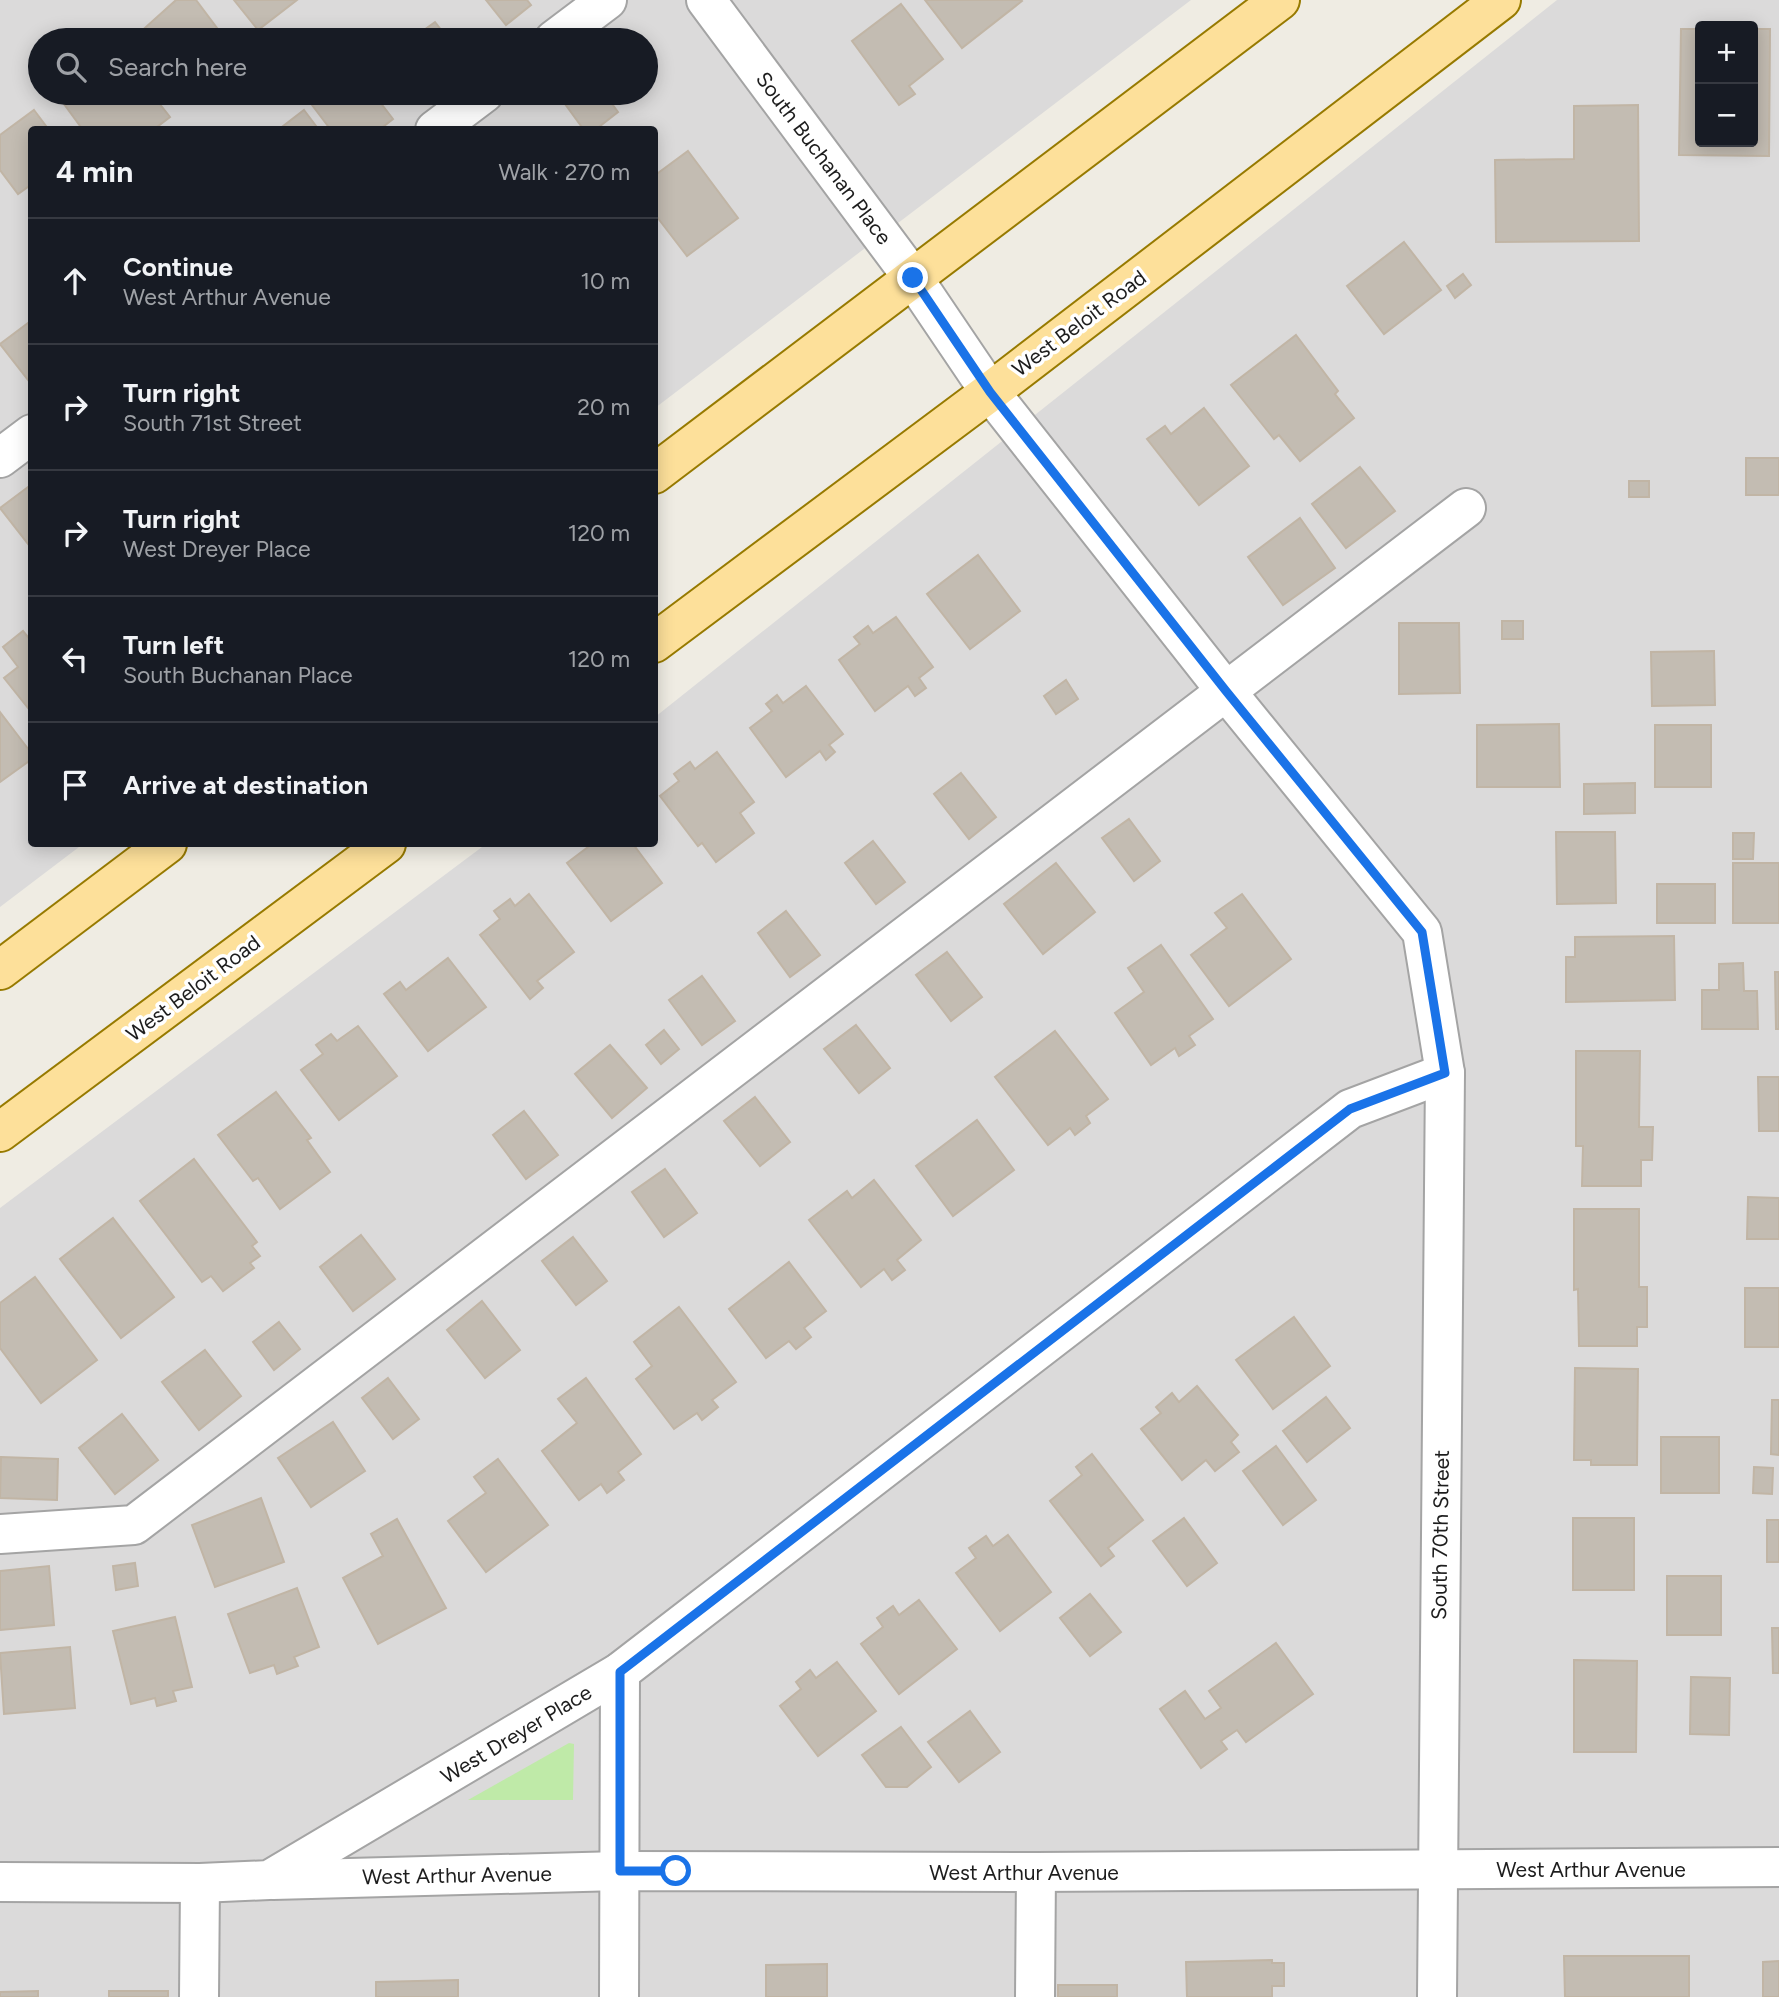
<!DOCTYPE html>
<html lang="en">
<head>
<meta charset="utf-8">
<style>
  body { margin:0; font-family:Figtree,sans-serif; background:#20242c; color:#f1f3f6 }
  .controls { position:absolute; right:21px; top:21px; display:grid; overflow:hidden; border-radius:7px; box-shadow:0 4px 18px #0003 }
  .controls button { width:63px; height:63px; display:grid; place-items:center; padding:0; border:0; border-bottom:2px solid #363941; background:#171b24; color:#f1f3f6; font:35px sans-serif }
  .stop { position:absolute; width:21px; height:21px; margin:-16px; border:5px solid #1a73e8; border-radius:50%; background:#fff }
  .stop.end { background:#1a73e8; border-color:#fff; box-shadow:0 2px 7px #0008 }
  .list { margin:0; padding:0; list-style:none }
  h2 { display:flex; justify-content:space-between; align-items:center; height:91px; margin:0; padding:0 28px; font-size:30px }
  h2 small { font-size:23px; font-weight:400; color:#9ea1a6 }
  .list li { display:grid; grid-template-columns:46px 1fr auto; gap:21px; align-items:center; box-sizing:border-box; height:126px; padding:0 28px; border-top:2px solid #363941 }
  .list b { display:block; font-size:26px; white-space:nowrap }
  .list p { margin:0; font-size:23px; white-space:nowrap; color:#9ea1a6 }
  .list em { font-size:23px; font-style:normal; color:#9ea1a6 }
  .icon { flex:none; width:38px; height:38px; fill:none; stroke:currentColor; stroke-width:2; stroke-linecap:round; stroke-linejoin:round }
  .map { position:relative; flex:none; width:1779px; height:1997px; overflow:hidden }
  .search { position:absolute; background:#171b24; box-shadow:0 4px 18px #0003; left:28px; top:28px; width:630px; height:77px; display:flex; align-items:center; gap:18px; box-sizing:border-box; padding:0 24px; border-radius:38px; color:#9ea1a6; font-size:26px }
  .panel { position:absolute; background:#171b24; box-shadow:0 4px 18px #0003; left:28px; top:126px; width:630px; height:721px; border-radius:7px }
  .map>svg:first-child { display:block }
  .residential { fill:#dbdada; fill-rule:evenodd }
  .grass { fill:#bfeaa8 }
  .building { fill:#c3bcb2; stroke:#c1b5a5; stroke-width:2 }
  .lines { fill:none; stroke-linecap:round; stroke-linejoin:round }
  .minor-casing { stroke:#a4a4a4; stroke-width:42 }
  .major-casing { stroke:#977a00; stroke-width:42 }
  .minor { stroke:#fff; stroke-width:38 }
  .major { stroke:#fde09a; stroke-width:38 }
  .route { stroke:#1a73e8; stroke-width:9 }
  .labels { text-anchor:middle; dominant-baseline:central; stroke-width:7; stroke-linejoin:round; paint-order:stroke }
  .street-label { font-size:21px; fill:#1d1d1d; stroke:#fff }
</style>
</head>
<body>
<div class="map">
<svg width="1779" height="1997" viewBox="0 0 1779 1997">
  <rect width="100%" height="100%" fill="#efece3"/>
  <g class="residential">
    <path d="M0,0H1191L655,408L654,130H32V844H83L0,907ZM40,40H646V93H40Z"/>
    <path d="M1557,0H1779V1997H0V1208L486,844H654L655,717ZM1700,26H1753V142H1700Z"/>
  </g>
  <path class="grass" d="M569,1743L574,1744L573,1800H468Z"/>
  <g class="building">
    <path d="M176,0H196L226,40H141L137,35Z"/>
    <path d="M234,0H297L258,30Z"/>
    <path d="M486,0H527L531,5L506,25Z"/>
    <path d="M925,0H1021L1022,1L962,48Z"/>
    <path d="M901,4L943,59L909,86L915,94L899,105L852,41Z"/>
    <path d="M435,22L449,40H410Z"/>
    <path d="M1681,29H1700V142H1753V29H1770L1769,156L1679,155Z"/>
    <path d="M80,93H151L170,117L153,130H83L64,104Z"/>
    <path d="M328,93H373L393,119L379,130H331L312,105Z"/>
    <path d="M557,93H604L618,112L595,130H584Z"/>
    <path d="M1638,105L1639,241L1496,242L1495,160L1574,159V106Z"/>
    <path d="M34,110L49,130H32V184L18,194L0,170V135Z"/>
    <path d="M304,110L319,130H278Z"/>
    <path d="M688,151L738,218L687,256L657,217L654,219V176Z"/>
    <path d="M1404,242L1441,290L1384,334L1347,286Z"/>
    <path d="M1463,274L1471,285L1455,298L1447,286Z"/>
    <path d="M32,320V385L0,344Z"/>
    <path d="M1296,335L1338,391L1335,394L1354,418L1300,461L1279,435L1274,439L1231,385Z"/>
    <path d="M1204,408L1249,466L1199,505L1147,439L1165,426L1171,434Z"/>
    <rect x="1746" y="458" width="33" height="37"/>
    <path d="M1360,467L1395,511L1346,548L1312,504Z"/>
    <rect x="1629" y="481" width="20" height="16"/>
    <path d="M28,487L32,491V549L0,508Z"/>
    <path d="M1300,518L1335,568L1283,605L1248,557Z"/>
    <path d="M978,555L1020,611L970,649L927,594Z"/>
    <path d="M896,617L933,667L919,678L926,688L915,696L908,686L875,711L839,660L860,644L854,637L868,626L873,633Z"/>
    <rect x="1502" y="621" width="21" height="18"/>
    <path d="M1399,623H1459L1460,693L1399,694Z"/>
    <path d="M23,631L32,642V713L4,678L18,667L3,647Z"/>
    <path d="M1714,651L1715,705L1652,706L1651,652Z"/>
    <path d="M1066,680L1078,699L1056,714L1044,696Z"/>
    <path d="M806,686L843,734L829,745L835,752L826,760L820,751L786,777L750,728L772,711L766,704L777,695L783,703Z"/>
    <path d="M0,712L32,754V759L0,782Z"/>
    <path d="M1559,724L1560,787H1477V725Z"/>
    <rect x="1655" y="725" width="56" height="62"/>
    <path d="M717,752L754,802L740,813L754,833L716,862L702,843L698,846L660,796L679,781L674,774L690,762L695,769Z"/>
    <path d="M961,773L996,817L969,839L934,794Z"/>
    <path d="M1635,783V813L1584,814V784Z"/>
    <path d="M1129,819L1160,861L1134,881L1102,838Z"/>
    <path d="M1556,832H1615L1616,903L1557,904Z"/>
    <path d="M1733,833H1754L1753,859H1733Z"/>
    <path d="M873,841L905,882L876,904L845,863Z"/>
    <path d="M592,844H633L662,883L611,921L567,863Z"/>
    <path d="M1056,863L1095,912L1043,954L1004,904Z"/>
    <rect x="1733" y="863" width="46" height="60"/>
    <rect x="1657" y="884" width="58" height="39"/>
    <path d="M529,894L574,952L537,981L543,988L530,999L480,935L500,919L494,911L510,899L515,906Z"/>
    <path d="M1242,894L1291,959L1229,1006L1191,955L1227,928L1215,913Z"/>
    <path d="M786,911L820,955L790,977L758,933Z"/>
    <path d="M1674,936L1675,1000L1566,1002V957H1575V937Z"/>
    <path d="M1161,945L1213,1019L1189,1036L1195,1045L1179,1056L1175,1048L1151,1065L1115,1013L1144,992L1128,968Z"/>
    <path d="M947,952L982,997L951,1021L916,975Z"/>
    <path d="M448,958L486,1007L428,1051L384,994L400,982L406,990Z"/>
    <path d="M1743,963L1744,991H1757L1758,1029H1702V990H1719V964Z"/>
    <path d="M1775,972H1779V1029H1776Z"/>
    <path d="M702,976L735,1021L702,1045L669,1000Z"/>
    <path d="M856,1025L890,1068L859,1093L824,1049Z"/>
    <path d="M358,1026L397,1076L339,1120L301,1070L323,1054L316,1045L331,1034L337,1041Z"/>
    <path d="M664,1030L679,1049L661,1064L646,1045Z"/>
    <path d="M1055,1031L1108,1099L1086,1116L1090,1123L1075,1135L1070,1128L1048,1145L995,1077Z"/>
    <path d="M610,1045L647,1088L612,1118L575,1074Z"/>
    <path d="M1576,1051H1640L1639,1127H1653L1652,1160H1641V1186H1582L1583,1146H1576Z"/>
    <path d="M1758,1077H1779V1131H1759Z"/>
    <path d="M276,1092L311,1138L307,1140L330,1172L280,1209L258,1178L253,1181L218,1135Z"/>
    <path d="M755,1097L790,1142L760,1166L724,1121Z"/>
    <path d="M524,1111L558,1155L526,1179L493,1135Z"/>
    <path d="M977,1120L1014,1170L953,1216L916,1166Z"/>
    <path d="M194,1159L257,1242L252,1246L260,1256L250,1263L254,1268L223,1291L211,1276L202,1282L140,1201Z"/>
    <path d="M665,1169L697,1213L664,1237L632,1192Z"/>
    <path d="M874,1180L921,1240L897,1260L905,1270L892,1280L884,1269L861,1287L809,1220L847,1191L852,1198Z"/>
    <path d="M1748,1197L1779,1198V1239H1747Z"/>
    <path d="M1574,1209H1639V1287H1647V1327H1637V1346H1579L1578,1289L1574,1290Z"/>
    <path d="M113,1218L174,1297L121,1338L60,1259Z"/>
    <path d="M361,1235L395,1279L353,1311L320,1267Z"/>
    <path d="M573,1237L607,1281L576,1305L542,1261Z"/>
    <path d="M789,1262L826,1311L804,1328L811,1337L796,1349L789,1341L766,1358L729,1309Z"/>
    <path d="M35,1277L97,1360L41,1403L0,1348V1303Z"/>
    <rect x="1745" y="1288" width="34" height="59"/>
    <path d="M482,1301L520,1350L485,1378L447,1330Z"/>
    <path d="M679,1307L736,1382L712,1400L718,1407L702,1420L697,1413L674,1429L636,1379L652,1366L634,1342Z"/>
    <path d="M1294,1317L1330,1366L1273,1409L1236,1360Z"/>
    <path d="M279,1322L300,1349L274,1370L253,1342Z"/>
    <path d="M205,1350L241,1396L199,1430L162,1382Z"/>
    <path d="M1575,1368L1638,1369L1637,1465H1591V1460H1574Z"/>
    <path d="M388,1378L419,1419L393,1439L362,1398Z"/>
    <path d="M586,1378L641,1454L618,1472L624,1480L607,1493L601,1484L579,1500L542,1451L577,1423L558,1399Z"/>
    <path d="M1197,1386L1238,1435L1231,1442L1239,1452L1215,1471L1206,1460L1182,1480L1141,1429L1161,1413L1156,1407L1172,1393L1179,1402Z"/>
    <path d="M1326,1397L1350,1428L1307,1462L1283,1431Z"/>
    <path d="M1772,1400H1779V1455L1771,1454Z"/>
    <path d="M122,1414L158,1460L115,1494L79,1448Z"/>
    <path d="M333,1422L365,1471L311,1507L278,1458Z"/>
    <rect x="1661" y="1437" width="58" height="56"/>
    <path d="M1276,1446L1316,1500L1283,1525L1243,1471Z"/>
    <path d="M1092,1454L1143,1520L1108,1548L1114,1556L1101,1566L1050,1501L1082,1475L1076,1467Z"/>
    <path d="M1,1457L58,1459L57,1500L0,1498Z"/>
    <path d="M498,1459L548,1525L486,1572L448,1521L486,1493L474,1477Z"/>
    <path d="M1754,1467L1773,1468L1772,1494L1753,1493Z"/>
    <path d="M261,1498L284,1562L215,1587L192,1525Z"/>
    <path d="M1184,1518L1217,1563L1187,1586L1153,1541Z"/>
    <rect x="1573" y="1518" width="61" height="72"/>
    <path d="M397,1519L446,1608L378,1644L343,1578L383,1556L371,1534Z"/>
    <rect x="1767" y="1520" width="12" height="42"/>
    <path d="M1008,1535L1051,1592L1000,1631L956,1573L976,1558L969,1548L986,1536L993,1546Z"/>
    <path d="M135,1563L138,1586L116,1590L113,1566Z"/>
    <path d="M49,1566L54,1625L0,1630V1571Z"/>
    <rect x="1667" y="1576" width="54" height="59"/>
    <path d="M297,1588L319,1647L294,1657L298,1666L277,1674L274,1665L250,1673L228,1614Z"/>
    <path d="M1090,1594L1121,1632L1090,1656L1060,1618Z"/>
    <path d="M919,1600L957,1649L899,1694L861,1644L883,1627L877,1618L893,1606L899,1615Z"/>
    <path d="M175,1617L192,1687L173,1691L176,1701L157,1706L155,1698L131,1704L113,1631Z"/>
    <path d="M1772,1628H1779V1673H1773Z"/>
    <path d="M1276,1643L1313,1694L1246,1742L1237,1730L1221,1741L1227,1749L1201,1768L1160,1709L1185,1691L1205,1719L1221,1708L1209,1691Z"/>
    <path d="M70,1647L75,1708L4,1714L0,1653Z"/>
    <path d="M1574,1660L1637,1661L1636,1752H1574Z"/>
    <path d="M837,1662L876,1711L818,1756L780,1706L801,1689L796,1682L810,1670L816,1678Z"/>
    <path d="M1691,1677L1730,1678L1729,1735L1690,1734Z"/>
    <path d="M970,1711L1000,1752L959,1782L928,1742Z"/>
    <path d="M901,1727L931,1767L907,1787H886L862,1755Z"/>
    <path d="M1564,1956H1689V1997H1565Z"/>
    <path d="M1272,1960V1963H1284V1986H1272V1997H1187L1186,1962Z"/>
    <path d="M1779,1961V1997H1763V1962Z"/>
    <path d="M827,1964V1997H766V1965Z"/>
    <path d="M458,1980V1997H376V1982Z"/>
    <rect x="1058" y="1985" width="59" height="12"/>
    <path d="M38,1991V1997H0V1992Z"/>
    <rect x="109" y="1991" width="59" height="6"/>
  </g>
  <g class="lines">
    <g class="minor-casing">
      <g id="minor">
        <path d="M706,0L913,278L990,392L1225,690L1422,932L1445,1073L1437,1997"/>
        <path d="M554,40L607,0"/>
        <path d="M435,130L484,93"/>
        <path d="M0,458L32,434"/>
        <path d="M0,1534L134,1525L1466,508"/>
        <path d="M273,1880L620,1871L1036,1872L1779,1867"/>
        <path d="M0,1882L200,1883L269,1880L620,1672L1350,1109L1445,1073"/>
        <path d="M199,1997L200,1883"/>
        <path d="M619,1997L620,1672"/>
        <path d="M1035,1997L1036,1872"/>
      </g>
    </g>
    <g class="major-casing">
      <g id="major">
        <path d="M654,474L1280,0"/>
        <path d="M654,643L990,392L1501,0"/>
        <path d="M0,970L167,844"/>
        <path d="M0,1132L386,844"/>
      </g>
    </g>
    <use href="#minor" class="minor"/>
    <use href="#major" class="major"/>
  </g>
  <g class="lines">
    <path class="route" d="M676,1871H620V1672L1350,1109L1445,1073L1422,932L1226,691L990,392L913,278"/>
  </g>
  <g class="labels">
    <g class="street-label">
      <text transform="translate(824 158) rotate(53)">South Buchanan Place</text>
      <text transform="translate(1079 323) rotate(-37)">West Beloit Road</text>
      <text transform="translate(193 988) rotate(-37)">West Beloit Road</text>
      <text transform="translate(1440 1535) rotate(-89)">South 70th Street</text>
      <text transform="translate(516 1734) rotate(-31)">West Dreyer Place</text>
      <text x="1591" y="1869">West Arthur Avenue</text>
      <text x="1024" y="1872">West Arthur Avenue</text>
      <text transform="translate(457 1875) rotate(-1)">West Arthur Avenue</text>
    </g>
  </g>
</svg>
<div class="controls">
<button>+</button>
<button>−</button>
</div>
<div class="stop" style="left:676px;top:1871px"></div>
<div class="stop end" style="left:913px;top:278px"></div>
<div class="search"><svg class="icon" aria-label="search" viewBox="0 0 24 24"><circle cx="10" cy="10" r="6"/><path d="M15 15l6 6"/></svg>Search here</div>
<section class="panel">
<h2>4 min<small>Walk · 270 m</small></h2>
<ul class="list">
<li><svg class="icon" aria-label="ahead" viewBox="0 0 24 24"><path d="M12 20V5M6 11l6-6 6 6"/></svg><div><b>Continue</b><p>West Arthur Avenue</p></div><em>10 m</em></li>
<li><svg class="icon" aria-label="right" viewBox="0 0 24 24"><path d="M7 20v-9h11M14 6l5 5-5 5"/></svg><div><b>Turn right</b><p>South 71st Street</p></div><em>20 m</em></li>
<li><svg class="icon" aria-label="right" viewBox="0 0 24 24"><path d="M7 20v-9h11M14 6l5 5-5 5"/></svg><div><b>Turn right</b><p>West Dreyer Place</p></div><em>120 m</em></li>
<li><svg class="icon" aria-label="left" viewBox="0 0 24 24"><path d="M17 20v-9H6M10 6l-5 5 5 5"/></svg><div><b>Turn left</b><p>South Buchanan Place</p></div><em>120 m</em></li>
<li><svg class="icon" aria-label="arrive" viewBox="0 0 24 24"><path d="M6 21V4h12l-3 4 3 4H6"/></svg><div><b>Arrive at destination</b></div></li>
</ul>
</section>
</div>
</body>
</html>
